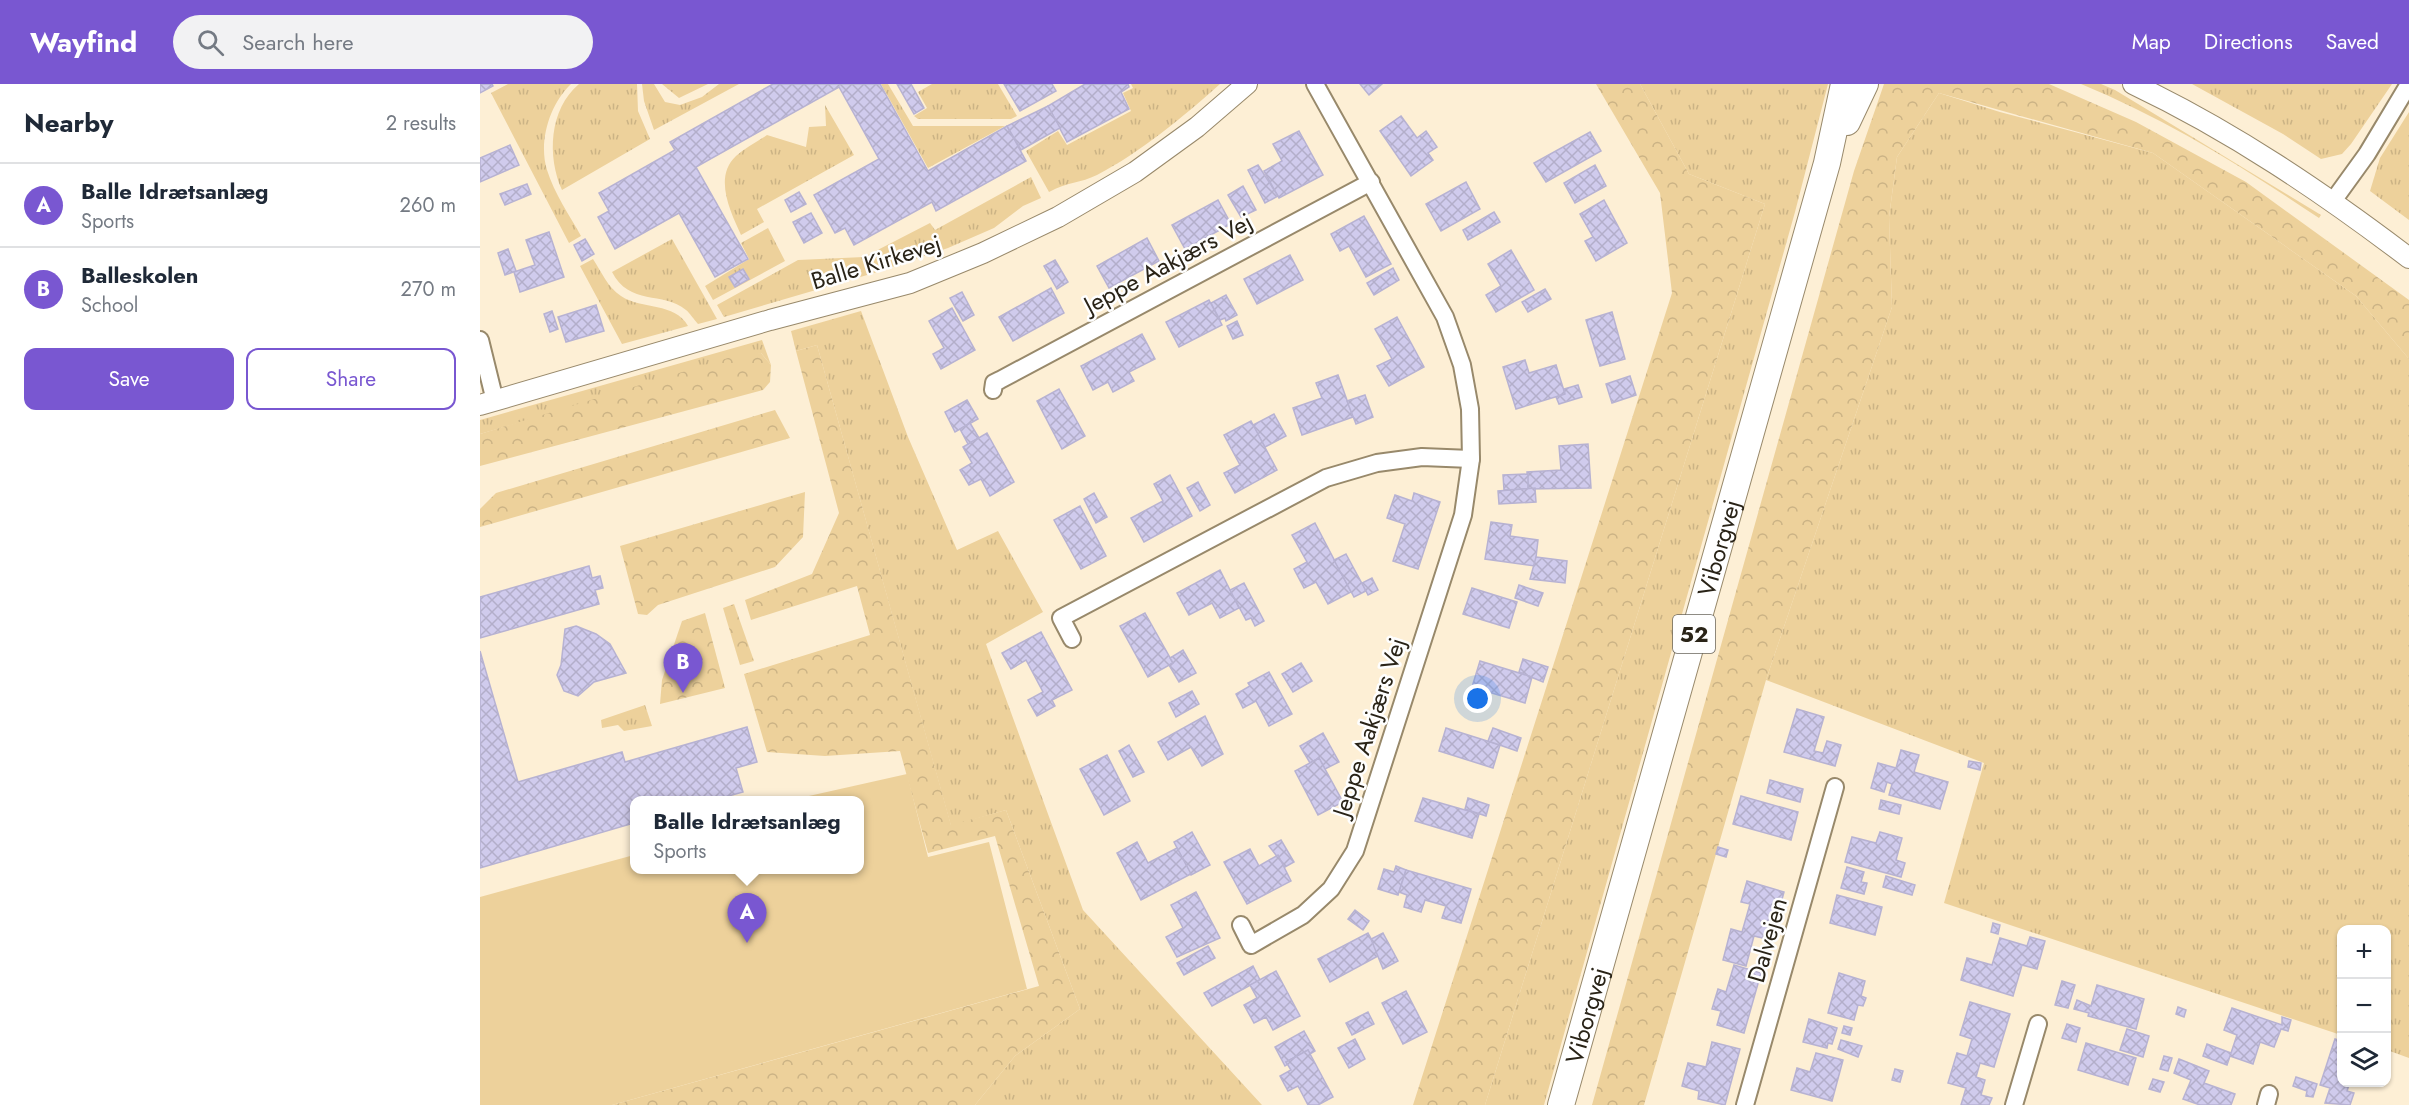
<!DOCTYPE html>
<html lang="en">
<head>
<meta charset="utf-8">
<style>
  body { margin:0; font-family:Jost,sans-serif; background:#f2f2f3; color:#1f2937 }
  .controls { position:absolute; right:18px; bottom:18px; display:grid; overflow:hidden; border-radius:12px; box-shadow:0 2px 4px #0004 }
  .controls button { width:54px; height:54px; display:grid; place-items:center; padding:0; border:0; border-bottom:2px solid #e0e1e3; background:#fff; color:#1f2937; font:30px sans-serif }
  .you { position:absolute; left:998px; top:615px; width:21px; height:21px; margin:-15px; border:4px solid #fff; border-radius:50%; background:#1a73e8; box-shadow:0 0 0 9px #1a73e833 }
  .badge { display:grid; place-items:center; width:39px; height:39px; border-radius:50%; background:#7957d1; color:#fff; font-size:20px; font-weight:700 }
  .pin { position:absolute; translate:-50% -50px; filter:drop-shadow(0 2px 3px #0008) }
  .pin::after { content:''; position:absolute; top:32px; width:21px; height:18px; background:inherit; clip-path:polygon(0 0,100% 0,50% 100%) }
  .popup { position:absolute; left:150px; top:712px; width:234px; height:78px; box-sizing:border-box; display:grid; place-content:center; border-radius:12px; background:#fff; filter:drop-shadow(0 2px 4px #0005); font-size:20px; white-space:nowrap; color:#747a83 }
  .popup b { font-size:22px; color:#1f2937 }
  .popup::after { content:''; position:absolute; left:50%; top:100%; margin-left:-12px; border:12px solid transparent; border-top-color:#fff }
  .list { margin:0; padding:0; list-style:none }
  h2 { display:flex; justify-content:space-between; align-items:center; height:78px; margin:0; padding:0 24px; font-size:26px }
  h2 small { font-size:20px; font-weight:400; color:#747a83 }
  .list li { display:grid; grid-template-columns:39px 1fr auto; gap:18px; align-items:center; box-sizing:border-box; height:84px; padding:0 24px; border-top:2px solid #e0e1e3 }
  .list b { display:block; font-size:22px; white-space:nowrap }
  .list p { margin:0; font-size:20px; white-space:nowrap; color:#747a83 }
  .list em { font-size:20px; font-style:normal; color:#747a83 }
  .actions { display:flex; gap:12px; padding:18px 24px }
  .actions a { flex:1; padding:14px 0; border:2px solid #7957d1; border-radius:12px; text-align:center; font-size:21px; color:#7957d1 }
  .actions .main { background:#7957d1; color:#fff }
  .icon { flex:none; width:33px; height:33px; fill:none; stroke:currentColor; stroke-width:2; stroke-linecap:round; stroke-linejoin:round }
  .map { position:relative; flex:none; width:1929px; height:1021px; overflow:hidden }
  header { display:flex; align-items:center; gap:36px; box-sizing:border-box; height:84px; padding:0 30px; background:#7957d1; color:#fff }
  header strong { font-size:28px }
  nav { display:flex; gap:33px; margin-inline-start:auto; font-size:21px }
  .search { width:420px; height:54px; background:#f2f2f3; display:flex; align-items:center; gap:15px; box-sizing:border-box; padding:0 21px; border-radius:33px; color:#747a83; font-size:22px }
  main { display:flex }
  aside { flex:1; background:#fff }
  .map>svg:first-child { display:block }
  .grass { fill:url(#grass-tufts) }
  .forest { fill:url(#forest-crowns) }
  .pitch { fill:#edd19b }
  .building { fill:url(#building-cross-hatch); stroke:#b7b2d2; stroke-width:1.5 }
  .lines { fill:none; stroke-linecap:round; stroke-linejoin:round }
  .minor-casing { stroke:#98896b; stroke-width:20 }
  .tertiary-casing { stroke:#98896b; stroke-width:22 }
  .primary-casing { stroke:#98896b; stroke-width:28 }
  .minor { stroke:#fff; stroke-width:16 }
  .tertiary { stroke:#fff; stroke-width:20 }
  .primary { stroke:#fff; stroke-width:26 }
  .labels { text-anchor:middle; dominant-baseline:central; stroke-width:5; stroke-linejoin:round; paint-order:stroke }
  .shield { fill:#fefefe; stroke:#69655c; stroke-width:1.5 }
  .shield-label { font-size:22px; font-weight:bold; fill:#292317 }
  .street-label { font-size:24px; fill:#292317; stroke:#fefefe }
</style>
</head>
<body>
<header>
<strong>Wayfind</strong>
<div class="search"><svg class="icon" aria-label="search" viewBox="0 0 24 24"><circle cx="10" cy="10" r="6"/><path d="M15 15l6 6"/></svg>Search here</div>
<nav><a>Map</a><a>Directions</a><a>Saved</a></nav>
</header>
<main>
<aside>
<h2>Nearby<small>2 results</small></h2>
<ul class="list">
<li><span class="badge">A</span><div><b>Balle Idrætsanlæg</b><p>Sports</p></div><em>260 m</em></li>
<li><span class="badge">B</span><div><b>Balleskolen</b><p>School</p></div><em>270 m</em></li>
</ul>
<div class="actions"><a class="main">Save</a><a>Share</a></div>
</aside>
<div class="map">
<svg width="1929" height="1021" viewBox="0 0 1929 1021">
  <defs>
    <pattern id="grass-tufts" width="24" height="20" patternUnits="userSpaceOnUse" patternTransform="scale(1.5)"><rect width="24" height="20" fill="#edd19b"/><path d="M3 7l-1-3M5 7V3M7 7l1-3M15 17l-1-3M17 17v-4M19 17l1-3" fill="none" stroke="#cbb385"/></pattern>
    <pattern id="forest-crowns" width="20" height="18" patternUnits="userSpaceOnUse" patternTransform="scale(1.5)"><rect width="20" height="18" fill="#edd19b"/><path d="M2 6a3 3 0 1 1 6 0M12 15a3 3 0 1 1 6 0" fill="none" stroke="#cbb385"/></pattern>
    <pattern id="building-cross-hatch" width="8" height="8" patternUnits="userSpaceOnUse" patternTransform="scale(1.5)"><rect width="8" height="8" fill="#d0cbed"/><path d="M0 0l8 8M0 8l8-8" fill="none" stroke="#b3aeca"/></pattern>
  </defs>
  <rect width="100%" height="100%" fill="#fdefd5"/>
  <g class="grass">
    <path d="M28,0H91C70,20 58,57 67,86C74,109 90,132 101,152L89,159L11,9Z"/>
    <path d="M99,0H157L158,27L170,55L82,106C67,73 69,25 99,0Z"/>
    <path d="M162,0H174L185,18L200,21L222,13L239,0H259L174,46L164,17Z"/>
    <path d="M182,0H228L199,14Z"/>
    <path d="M401,0H408L433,42H525L448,84Z"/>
    <path d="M452,0H518L537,32L531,35H438L434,32L447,24L438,8Z"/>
    <path d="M651,0H740C703,33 661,68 617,91C601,99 587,98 569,108L546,67L578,47L587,61L651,27L643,9L653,4Z"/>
    <path d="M1160,0H1348L1315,128L1064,1021H1005L1285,120L1209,90Z"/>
    <path d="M1601,0H1621L1635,6L1841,131L1839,134C1763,83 1686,35 1601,0Z"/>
    <path d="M1712,0H1912L1871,60L1862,70L1841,75L1803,50Z"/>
    <path d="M1459,9L1520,28L1673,69L1876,212L1929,275V974L1907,966L1906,846H1862L1861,951L1464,819L1504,679L1286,596L1412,223L1409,133L1417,73Z"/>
    <path d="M345,21L374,71L277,125L284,138L261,151C251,129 233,93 256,72C265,64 277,58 287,51L326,63L329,43L346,42Z"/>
    <path d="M1929,28V136L1890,107L1900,74Z"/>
    <path d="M551,93L561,114L543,122L514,144L468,164L394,189L244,233L237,221L318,176L384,173L450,139L455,146Z"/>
    <path d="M288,144L305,177L233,216L225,202L269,175L261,159Z"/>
    <path d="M192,155L237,235L218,240C214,236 210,229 206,226C183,207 149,222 132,188Z"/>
    <path d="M113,175C121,187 128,204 141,212C162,226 195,218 208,242L142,260L100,182Z"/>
    <path d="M381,227L428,353L477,466L518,447L563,528L506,560L603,826L782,1021H495L535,972L600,925L526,726L471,742L337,261L316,267L311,247Z"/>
    <path d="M282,256L291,281L281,269L0,350V336Z"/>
    <path d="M165,621L172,642L144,647L138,641L122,644L121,636Z"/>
  </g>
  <g class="forest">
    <path d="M1116,0H1160L1209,90L1285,120L1005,1021H933L1192,209L1180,109Z"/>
    <path d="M1404,0H1569L1656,38L1766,98L1929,216V275L1876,212L1673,69L1459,9L1417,73L1409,133L1412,223L1286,596L1164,1021H1112L1374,87Z"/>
    <path d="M337,261L471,741L526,726L600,925L535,972L495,1021H132L559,902L515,752L448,769L420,667L345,672L287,668L264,590L390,551L377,502L271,536L265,516L332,490L359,429L316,267Z"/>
    <path d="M281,269L291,281L290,298L283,306L0,382V350L261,270Z"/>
    <path d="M295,326L310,354L0,443V425L16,409Z"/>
    <path d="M325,408L323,453L295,483L178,521L167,531L158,530L140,462Z"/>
    <path d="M254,520L274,577L260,581L243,524Z"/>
    <path d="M225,529L245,604L180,620L182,596L202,537Z"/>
  </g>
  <path class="pitch" d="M427,690L448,773L509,758L547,905L132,1021H0V813L154,771V786H380V716H311Z"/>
  <g class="building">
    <path d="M0,0H12L13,2L0,9Z"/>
    <path d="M293,0H400L448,87L527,42L546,77L456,127L452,118L374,161L365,144L355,149L334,111L399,75L359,3L216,83L268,175L235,193L199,129L135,165L118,133L129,127L119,109L195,66L190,58Z"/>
    <path d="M417,0H431L444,24L434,30Z"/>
    <path d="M524,0H572L576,7L540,27Z"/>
    <path d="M605,0H648L649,3L641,8L649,25L587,58L568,22Z"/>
    <path d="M880,0H902L889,11Z"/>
    <path d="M568,22L580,44L541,66L527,42Z"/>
    <path d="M921,32L937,54L946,47L957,63L948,69L953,76L931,92L900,47Z"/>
    <path d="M819,47L843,91L799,114L784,87L802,77L793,60Z"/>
    <path d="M1110,48L1121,67L1066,98L1054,79Z"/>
    <path d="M30,61L39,81L0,98V74Z"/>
    <path d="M778,81L798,112L785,119L768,86Z"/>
    <path d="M1115,81L1126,102L1095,119L1084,99Z"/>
    <path d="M986,98L1000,125L961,147L946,120Z"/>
    <path d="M47,100L51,110L25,121L20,110Z"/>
    <path d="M763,102L776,126L761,133L748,111Z"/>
    <path d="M319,108L326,120L311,128L305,116Z"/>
    <path d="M738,116L751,140L705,165L692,141Z"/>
    <path d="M1124,116L1147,159L1116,177L1105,157L1113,153L1100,130Z"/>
    <path d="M1014,128L1020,138L988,156L983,146Z"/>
    <path d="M331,129L342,149L324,159L313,138Z"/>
    <path d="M884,132L911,180L886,193L869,162L860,167L851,150Z"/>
    <path d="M69,148L84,193L40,208L34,188L55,181L46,156Z"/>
    <path d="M667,154L679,177L629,204L617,182Z"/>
    <path d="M105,155L114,170L102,177L94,161Z"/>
    <path d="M28,165L36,187L25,191L18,169Z"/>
    <path d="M1031,166L1054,206L1016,228L1006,211L1021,202L1008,180Z"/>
    <path d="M810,171L823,196L777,220L764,195Z"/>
    <path d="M575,176L588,198L577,205L564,182Z"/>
    <path d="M913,184L919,196L894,211L887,199Z"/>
    <path d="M263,185L269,195L255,203L249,193Z"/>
    <path d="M571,204L584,229L533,257L519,233Z"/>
    <path d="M1065,205L1071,215L1048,228L1042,218Z"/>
    <path d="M482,208L494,231L483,237L470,214Z"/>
    <path d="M746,211L757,231L746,237L745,234L740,236L731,219Z"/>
    <path d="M729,216L742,241L699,263L686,238Z"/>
    <path d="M116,221L124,247L86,258L78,233Z"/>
    <path d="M472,224L495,266L461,285L453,270L464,264L449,237Z"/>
    <path d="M72,227L78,245L70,248L64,230Z"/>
    <path d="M1132,228L1145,275L1120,282L1106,236Z"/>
    <path d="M917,233L944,283L909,302L897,282L912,275L895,245Z"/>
    <path d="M757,237L763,251L753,255L747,242Z"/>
    <path d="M662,250L675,275L649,288L654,297L633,308L628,298L613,306L601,282Z"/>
    <path d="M1045,276L1049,289L1076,281L1085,310L1036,325L1023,283Z"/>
    <path d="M858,291L873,333L822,351L813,324L842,314L836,299Z"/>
    <path d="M1150,292L1156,311L1132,319L1126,300Z"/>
    <path d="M1098,301L1102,313L1079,320L1076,313L1085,310L1084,305Z"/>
    <path d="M579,305L605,352L582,365L557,317Z"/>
    <path d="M885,311L893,333L876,340L867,317Z"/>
    <path d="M487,316L498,335L475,348L465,328Z"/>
    <path d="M794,330L806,352L785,363L773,341Z"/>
    <path d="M771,337L797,386L755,409L744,389L760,381L744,351Z"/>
    <path d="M490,339L499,354L488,360L480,345Z"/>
    <path d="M507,349L534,398L510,412L501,395L489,401L480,386L492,379L483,363Z"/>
    <path d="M1108,360L1111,404L1048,405L1047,388L1081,386L1079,362Z"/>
    <path d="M1048,390V405L1024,406L1023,391Z"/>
    <path d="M690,391L712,432L664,458L651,434L683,417L674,400Z"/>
    <path d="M718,398L730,421L720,427L707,404Z"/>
    <path d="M1055,404L1056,418L1019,420L1018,407Z"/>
    <path d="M614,409L627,433L616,439L604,415Z"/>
    <path d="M934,409L960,418L938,485L913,477L925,440L907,434L915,411L932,417Z"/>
    <path d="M600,422L626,472L601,485L574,436Z"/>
    <path d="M1011,438L1032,441L1030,452L1058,456L1055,482L1005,475Z"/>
    <path d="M835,439L871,508L848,520L836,498L824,504L814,485L827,478L812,451Z"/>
    <path d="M866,470L886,507L874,513L854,476Z"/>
    <path d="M1056,473L1087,477L1085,499L1050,495Z"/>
    <path d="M109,482L112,494L120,492L123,504L115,506L119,520L0,554V513Z"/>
    <path d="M740,486L759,524L740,534L732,519L709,531L697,509Z"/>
    <path d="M892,494L898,506L888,511L882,499Z"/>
    <path d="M764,499L784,537L775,542L771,534L766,536L750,506Z"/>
    <path d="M1039,501L1063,509L1058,522L1035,514Z"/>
    <path d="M992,504L1037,518L1029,544L983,530Z"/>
    <path d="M665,529L693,579L668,593L640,542Z"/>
    <path d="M96,542L116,550L130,560L146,589L114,598L98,612L84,607L77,591L81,581L85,545Z"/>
    <path d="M561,548L592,606L572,616L575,622L557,632L548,616L563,608L546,576L531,585L522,569Z"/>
    <path d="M703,566L716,589L699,598L689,581L693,579L690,574Z"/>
    <path d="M0,567L38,698L142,668L145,678L267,643L277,678L256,684L263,708L234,716H154V739L0,784Z"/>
    <path d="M1043,575L1068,583L1063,598L1039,588Z"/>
    <path d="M1000,577L1052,593L1045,619L992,603Z"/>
    <path d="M821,579L832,597L813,608L802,590Z"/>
    <path d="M789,588L812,630L789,642L776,617L763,624L756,610L770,602L768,599Z"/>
    <path d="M712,607L719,620L696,633L689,619Z"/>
    <path d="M1317,625L1344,633L1334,667L1343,669L1347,657L1361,661L1355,682L1304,668Z"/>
    <path d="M725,632L743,670L722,682L711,663L688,676L678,658Z"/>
    <path d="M966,644L1020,661L1013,684L959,667Z"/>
    <path d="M1013,644L1041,654L1037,667L1008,657Z"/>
    <path d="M843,649L859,678L845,685L839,674L830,679L820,662Z"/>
    <path d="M649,661L664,688L653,693L639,667Z"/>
    <path d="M1421,666L1439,671L1434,688L1468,698L1460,725L1409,711L1412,700L1407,698L1404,708L1391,704L1398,679L1416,684Z"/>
    <path d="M627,671L650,717L624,731L600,685Z"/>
    <path d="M839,674L863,718L838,731L815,687Z"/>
    <path d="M1489,677L1501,679L1500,686L1488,683Z"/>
    <path d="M1290,696L1323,705L1320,718L1287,709Z"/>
    <path d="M1261,712L1318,728L1311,756L1253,740Z"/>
    <path d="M943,714L999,730L992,754L935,737Z"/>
    <path d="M988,714L1009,721L1006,732L985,725Z"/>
    <path d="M1401,716L1421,721L1419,730L1399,725Z"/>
    <path d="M712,748L730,781L711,791L694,758Z"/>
    <path d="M1400,748L1422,754L1416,776L1425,779L1421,793L1365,778L1372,753L1396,759Z"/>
    <path d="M801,756L814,778L805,783L789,762Z"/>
    <path d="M657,758L668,779L697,764L711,790L661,816L637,769Z"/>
    <path d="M1238,763L1248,766L1246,773L1236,770Z"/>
    <path d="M770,765L779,782L798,771L811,797L767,820L744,778Z"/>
    <path d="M916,782L926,786L918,811L898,805L904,785L914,788Z"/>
    <path d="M1367,783L1384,788L1381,798L1387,799L1384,810L1361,804Z"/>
    <path d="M926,786L991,805L981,839L962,834L966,822L945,816L941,828L924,823L927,811L919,808Z"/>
    <path d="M1406,792L1435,801L1432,811L1403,803Z"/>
    <path d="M1267,797L1304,808L1291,856L1274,852L1266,882L1243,876L1251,845L1262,848L1270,820L1261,818Z"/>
    <path d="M716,808L740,854L697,873L686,853L703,844L691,821Z"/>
    <path d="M1357,811L1402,823L1395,851L1350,839Z"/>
    <path d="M875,826L889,837L883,846L868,835Z"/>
    <path d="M1513,839L1520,841L1518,850L1511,848Z"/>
    <path d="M888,849L900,871L850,898L838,875Z"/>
    <path d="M903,849L918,877L903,885L891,855Z"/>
    <path d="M1550,853L1565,857L1557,885L1542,881L1533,912L1481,896L1487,874L1512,881L1520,854L1547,862Z"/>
    <path d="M728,862L735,874L704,891L697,879Z"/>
    <path d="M1254,881L1281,889L1264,949L1237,941L1241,927L1232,925L1238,905L1246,908Z"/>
    <path d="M773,882L780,896L732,922L724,909Z"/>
    <path d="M796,887L820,932L793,946L786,933L774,939L764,921L777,914L770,901Z"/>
    <path d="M1359,889L1385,897L1381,912L1386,914L1383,922L1378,921L1374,936L1348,929Z"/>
    <path d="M1582,897L1595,901L1588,924L1575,921Z"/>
    <path d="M1617,901L1664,915L1656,945L1608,932L1609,929L1594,925L1597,916L1611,922Z"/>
    <path d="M926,907L947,948L923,960L902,919Z"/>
    <path d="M1490,918L1530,930L1514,983L1500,979L1496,993L1505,996L1501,1011L1512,1014L1509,1021H1481L1486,1004L1468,999L1477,969L1487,972L1492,955L1480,951Z"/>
    <path d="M1698,923L1706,926L1704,933L1696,930Z"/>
    <path d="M1752,924L1802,941V933L1811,936L1808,947L1801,945L1794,963L1780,958L1773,980L1750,972L1747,981L1723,972L1727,960L1751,969L1757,951L1744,946Z"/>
    <path d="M888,928L894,940L872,951L866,939Z"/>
    <path d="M1329,935L1357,944L1352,960L1348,959L1347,964L1323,958Z"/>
    <path d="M1587,940L1600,944L1596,958L1582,954Z"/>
    <path d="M1364,942L1372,944L1370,951L1362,949Z"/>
    <path d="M1647,945L1669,952L1663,973L1640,966Z"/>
    <path d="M824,947L835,967L830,970L828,966L806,978L808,980L805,982L795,963Z"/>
    <path d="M875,955L885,975L869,984L858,964Z"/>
    <path d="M1855,955L1862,957V998H1870L1867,1007L1874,1009L1870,1021L1845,1019L1850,1004L1840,1001Z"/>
    <path d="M1361,956L1382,962L1378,973L1358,965Z"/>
    <path d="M1232,958L1260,965L1245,1021L1218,1015L1219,1007L1202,1002L1208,979L1226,983Z"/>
    <path d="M1606,959L1656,974L1648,1001L1598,986Z"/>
    <path d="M828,966L853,1013L838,1021H828L818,1002L808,1007L800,992L811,986L806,978Z"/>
    <path d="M1336,969L1363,976L1352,1017L1311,1006L1317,984L1330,988Z"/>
    <path d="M1684,972L1692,974L1688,987L1680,985Z"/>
    <path d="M1699,975L1729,987L1724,999L1755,1010L1751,1021H1720L1703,1015L1711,996L1694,989Z"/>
    <path d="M1415,985L1423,987L1420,998L1412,996Z"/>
    <path d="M1816,993L1837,1000L1833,1013L1826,1012L1827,1007L1813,1002Z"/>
    <path d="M1673,995L1684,998L1680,1008L1669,1005Z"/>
  </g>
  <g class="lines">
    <g class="minor-casing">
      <g id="minor">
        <path d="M1853,117L1887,70L1929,0"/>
        <path d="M0,256L15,317"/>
        <path d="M513,306L514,299L520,296L891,98"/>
        <path d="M592,555L581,534L846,394L897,379L942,373L991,375"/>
        <path d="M761,841L771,861L823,831L851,805L875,767L983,431L991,375L990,325L982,281L965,233L835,0"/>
        <path d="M1265,1021L1355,703"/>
        <path d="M1534,1021L1558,940"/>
        <path d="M1786,1021L1789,1010"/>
      </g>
    </g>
    <g class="tertiary-casing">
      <g id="tertiary">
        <path d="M1653,0C1752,47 1842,108 1929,174"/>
        <path d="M0,321L290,236L430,199L503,169L578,133L655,88L717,43L767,0"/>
      </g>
    </g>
    <g class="primary-casing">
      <g id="primary">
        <path d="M1367,38L1385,0"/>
        <path id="s1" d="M1081,1021L1347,79L1364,0"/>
      </g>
    </g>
    <use href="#minor" class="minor"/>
    <use href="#tertiary" class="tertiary"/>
    <use href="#primary" class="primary"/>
  </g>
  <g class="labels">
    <rect class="shield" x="1193" y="531" width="42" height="38" rx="4.5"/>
    <g class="shield-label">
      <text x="1214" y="550">52</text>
    </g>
    <g class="street-label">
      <text transform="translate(396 178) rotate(-17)">Balle Kirkevej</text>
      <text transform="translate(688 179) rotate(-28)">Jeppe Aakjærs Vej</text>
      <text stroke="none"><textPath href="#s1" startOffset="579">Viborgvej</textPath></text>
      <text transform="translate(889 643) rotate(-72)">Jeppe Aakjærs Vej</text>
      <text transform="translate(1287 856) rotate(-74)">Dalvejen</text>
      <text stroke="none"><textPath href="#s1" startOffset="93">Viborgvej</textPath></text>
    </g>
  </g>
</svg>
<div class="controls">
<button>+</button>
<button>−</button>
<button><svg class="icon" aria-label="layers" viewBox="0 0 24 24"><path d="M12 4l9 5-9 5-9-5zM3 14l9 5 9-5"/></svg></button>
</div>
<div class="you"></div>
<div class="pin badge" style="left:267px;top:859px">A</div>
<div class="popup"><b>Balle Idrætsanlæg</b>Sports</div>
<div class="pin badge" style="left:203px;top:609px">B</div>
</div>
</main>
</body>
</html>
